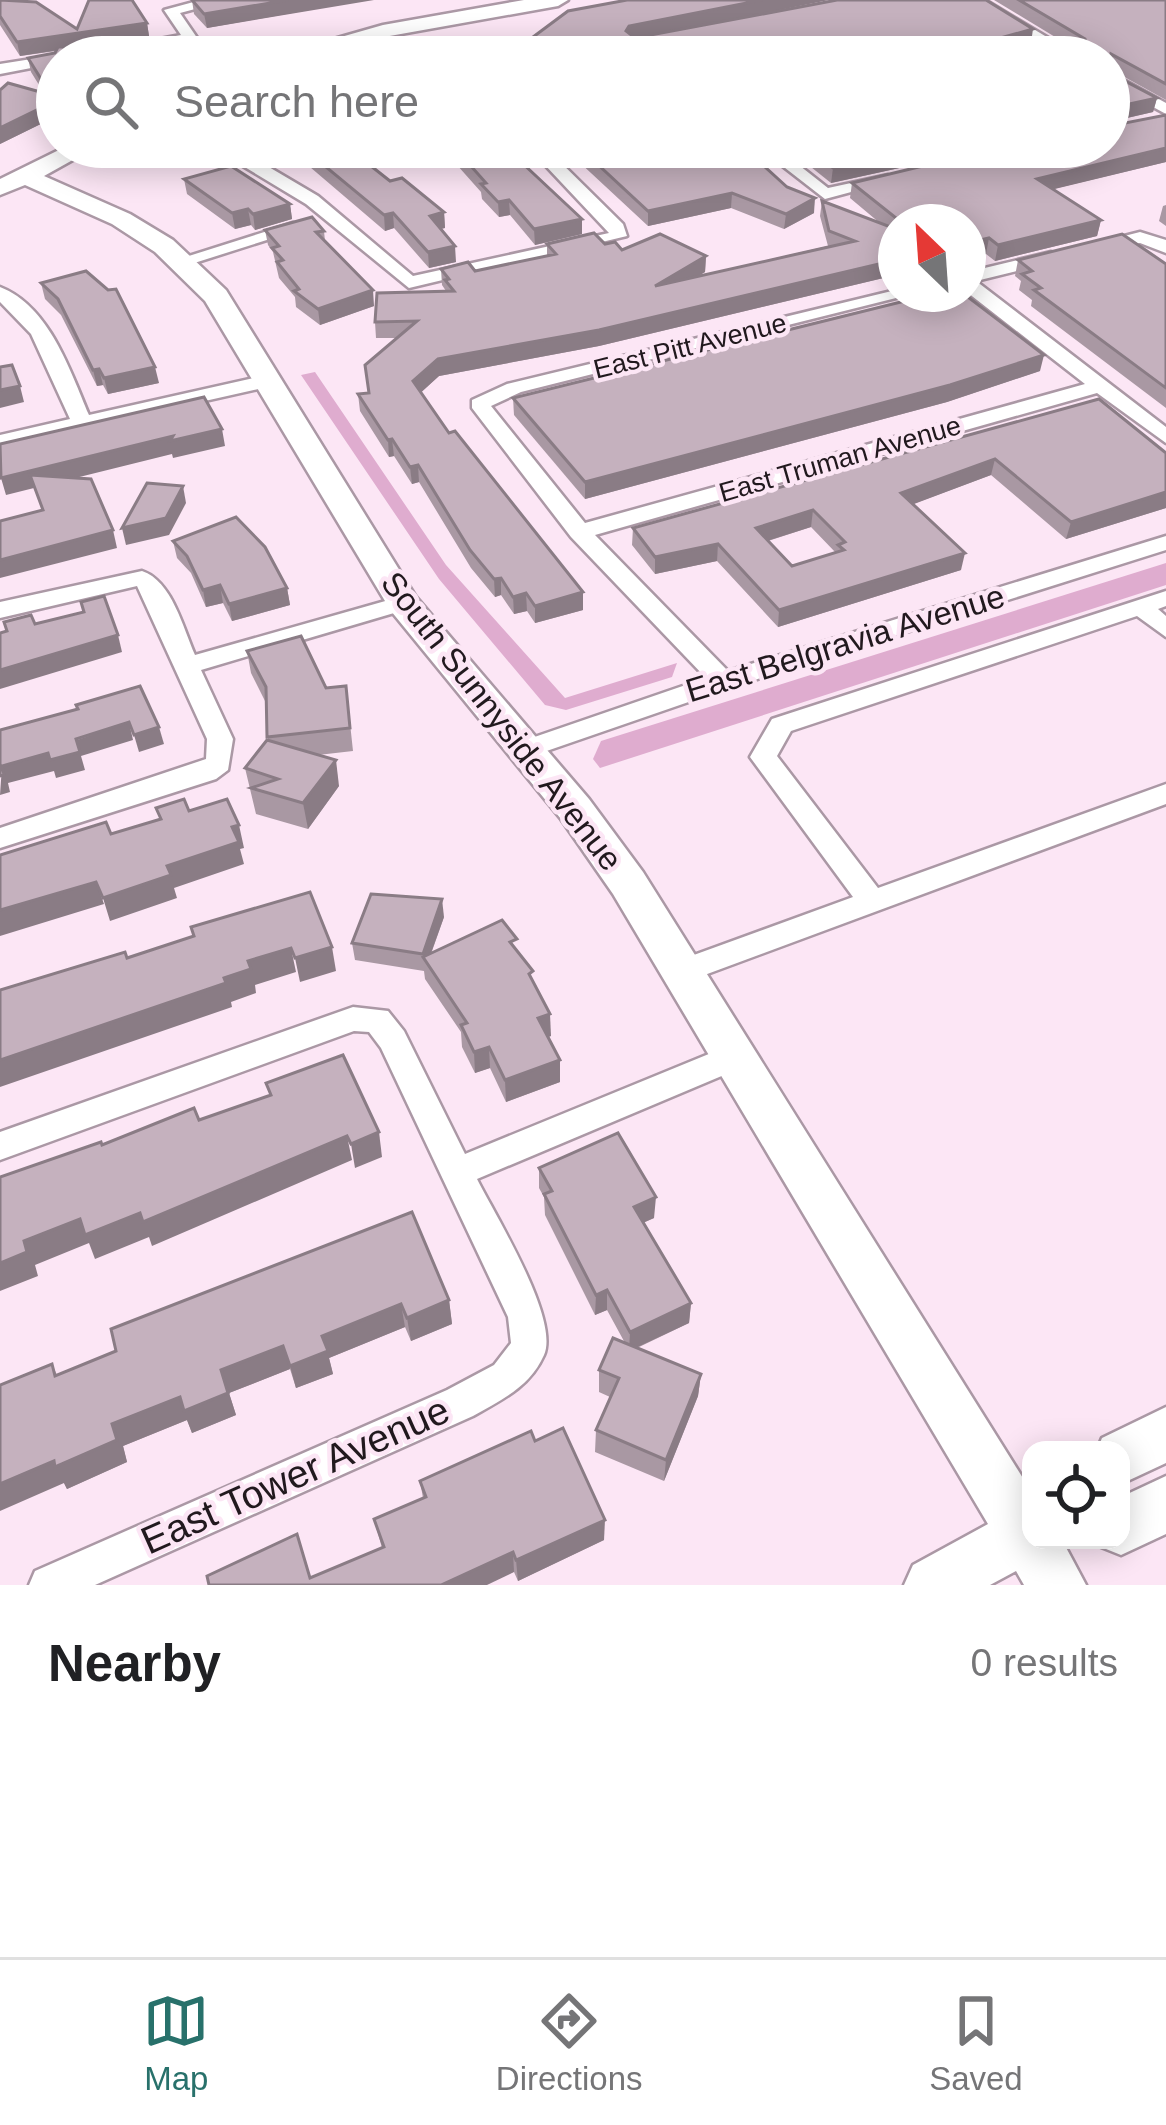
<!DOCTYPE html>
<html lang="en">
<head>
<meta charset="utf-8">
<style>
  body { margin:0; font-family:Arial,sans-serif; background:#f6f6f6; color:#202124 }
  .controls { position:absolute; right:36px; bottom:36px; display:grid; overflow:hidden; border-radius:24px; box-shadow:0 6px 30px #0003 }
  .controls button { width:108px; height:108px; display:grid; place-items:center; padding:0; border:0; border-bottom:3px solid #e0e0e0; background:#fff; color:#202124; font:60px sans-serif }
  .compass { position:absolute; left:878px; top:204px; width:108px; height:108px; border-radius:50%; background:#fff; box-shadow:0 6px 30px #0003; rotate:335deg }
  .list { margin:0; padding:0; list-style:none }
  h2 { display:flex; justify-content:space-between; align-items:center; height:156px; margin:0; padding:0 48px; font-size:51px }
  h2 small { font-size:39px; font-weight:400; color:#757577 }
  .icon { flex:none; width:66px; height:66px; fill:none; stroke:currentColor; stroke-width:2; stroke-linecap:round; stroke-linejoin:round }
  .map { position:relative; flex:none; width:1166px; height:1585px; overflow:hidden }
  .search { position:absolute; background:#fff; box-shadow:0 6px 30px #0003; left:36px; right:36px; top:36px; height:132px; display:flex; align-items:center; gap:30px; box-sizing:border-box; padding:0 42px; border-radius:66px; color:#757577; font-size:45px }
  .sheet { height:372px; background:#fff }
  nav { display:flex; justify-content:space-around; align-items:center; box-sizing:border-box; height:168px; border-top:3px solid #e0e0e0; background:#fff; font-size:33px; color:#757577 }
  nav a { display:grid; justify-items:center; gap:6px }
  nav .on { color:#28716b }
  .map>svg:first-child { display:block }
  .green { fill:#dfaccf }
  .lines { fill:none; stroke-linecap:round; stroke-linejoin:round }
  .street-casing { stroke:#ab98a5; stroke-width:5 }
  .secondary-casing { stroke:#ab98a5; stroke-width:5 }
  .street { fill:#fff; fill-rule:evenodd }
  .secondary { fill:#fff; fill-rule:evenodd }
  .wall { fill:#a998a3; fill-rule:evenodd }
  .shaded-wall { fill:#8a7c85 }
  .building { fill:#c5b1be; stroke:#8a7c85; stroke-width:3; fill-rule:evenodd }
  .labels { text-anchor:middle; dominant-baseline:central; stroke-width:9; stroke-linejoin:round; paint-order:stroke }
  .far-street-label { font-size:27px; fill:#21191e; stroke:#fce6f5 }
  .street-label { font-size:33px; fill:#21191e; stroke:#fce6f5 }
  .near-street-label { font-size:39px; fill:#21191e; stroke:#fce6f5 }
</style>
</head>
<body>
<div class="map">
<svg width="1166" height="1585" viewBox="0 0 1166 1585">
  <rect width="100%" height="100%" fill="#fce6f5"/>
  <g class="green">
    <path d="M315,372L446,565L565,698L677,663L672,677L566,710L545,705L439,579L301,375Z"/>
    <path d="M1166,563V585L600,768L593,759L601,741Z"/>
  </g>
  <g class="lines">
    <g class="street-casing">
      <g id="street">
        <path d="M201,0H229L180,13L202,45L219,57H201L186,43L99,57H65L181,35L164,10Z"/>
        <path d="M968,0H985L1080,57H1062Z"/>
        <path d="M57,55L63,57H57V63L0,74V64Z"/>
        <path d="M1109,72L1166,103V114L1109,83Z"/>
        <path d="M249,147H268L257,160L318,196L413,276L609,233L528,147H545L623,224L627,236L409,288L306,204L243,166L240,155Z"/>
        <path d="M758,147H776L828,188L888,175L896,180L825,199Z"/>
        <path d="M293,223L308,227L188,265L173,261Z"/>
        <path d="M1140,232L1166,240V253L1140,243L1094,251L1085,246Z"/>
        <path d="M1051,252L1060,257L1057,261L976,281L1166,427V443L1097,393L595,535L728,671L1166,536V550L732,687L535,755H517L513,749L517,743L706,678L571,537L472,408V400L507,384L896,290V294H912L521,392L491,406L585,523L1085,384L968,293V272Z"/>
        <path d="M0,287C49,306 70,370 89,415L267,375L277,381L267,387L0,447V435L70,419L31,334L0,302Z"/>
        <path d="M142,571C172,581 183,628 195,655L403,596L415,603L411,608L201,670L233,739L228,770L216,779L0,848V828L206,759L207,739L137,586L0,618V602Z"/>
        <path d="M1166,591V606L1158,609L1166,616V637L1137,616L791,731L777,756L878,888L1166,784V804L691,980L680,984L669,980L665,972L669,964L853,897L750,757L772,719Z"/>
        <path d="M353,1007L388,1011L404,1031L465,1154L721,1049L732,1045L743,1049L748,1058L743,1067L477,1179C495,1215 560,1319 544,1355C530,1387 501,1400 473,1416L95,1585H29L35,1571L447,1390L494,1365L511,1343L508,1317L381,1048L369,1032L354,1031L0,1160V1132Z"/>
      </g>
    </g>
    <g class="secondary-casing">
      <g id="secondary">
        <path d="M524,0H568L558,6L384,37L307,57H271L383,25Z"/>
        <path d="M65,147H96L44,176L130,214L173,240L226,290L416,597L589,799L643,872L1031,1491V1540H1062L1086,1585H1024L1016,1571L990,1585H904L913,1565L988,1524L613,894L561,819L391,611L205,301L155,252L112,224L25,185L0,195V179Z"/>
        <path d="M1166,1407V1463L1121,1484V1450H1097L1102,1438Z"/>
        <path d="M1166,1476V1534L1121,1555L1101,1547L1098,1540H1121V1497Z"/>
      </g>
    </g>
    <use href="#street" class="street"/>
    <use href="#secondary" class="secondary"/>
  </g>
  <g class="wall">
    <path d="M0,0L77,29L147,23L149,36L77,47L167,53V57H57V116L0,144V90L44,93L31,72L28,58L55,53L56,51L20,56L0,25Z"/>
    <path d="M192,0L326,7L207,28L194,14Z"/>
    <path d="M994,0H1166V100L1110,69V73L1157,98L1153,112L1110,122V126L1166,115V162L1053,189L1101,220L1097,236L995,261L986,254L968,258V222H896V275L599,346L439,376L421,392L449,433L583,610L535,623L527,611L514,614L501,595L495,597L471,568L419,482L412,484L394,456L389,457L360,411L358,394L368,393L397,338H376L375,322L446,291L442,285L441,269L475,271L547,256V244H605L622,250L706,256L705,272L698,276L828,246L820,216L822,201L881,224L850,198L852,183L1109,147V57H506L680,29L1031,43L1019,46H1070Z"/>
    <path d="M276,147H353L349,149L390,181L444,212L445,228L440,229L456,262L429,268L394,228L385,231L310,167L278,158Z"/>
    <path d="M441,147H505L582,234L535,245L510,215L499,217L482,199L481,192Z"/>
    <path d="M563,147H759L758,153L751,155L814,213L784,229L731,208L648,226Z"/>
    <path d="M786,147H995L831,183Z"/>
    <path d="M184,179L290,204L292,219L255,230L251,225L235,229L187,194Z"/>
    <path d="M1166,205V226L1159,221L1163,206Z"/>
    <path d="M265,230L324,231L325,241L374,306L320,325L296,307L295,297L279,278L273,252L268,245Z"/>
    <path d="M1018,260L1166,264V408L1031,306L1032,300L1019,290L1021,281L1015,276Z"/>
    <path d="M41,283L159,383L108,394L103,385L97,386L61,315L45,299Z"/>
    <path d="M1040,371L947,402L585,499L514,415L513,398Z"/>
    <path d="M1099,399L1166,453V508L1066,539L991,475L913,504L961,570L778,627L717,561L655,574L632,545L633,528ZM811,527L836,553L792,566L768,541Z"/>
    <path d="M173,541L287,588L290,605L232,621L223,603L206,607L191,573L177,558Z"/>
    <path d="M247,651L326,688L346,686L353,751L318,755L339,786L308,829L256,814L245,768L268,740L266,703L251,673Z"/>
    <path d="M444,917L431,954L517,950L534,983L551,1036L548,1037L560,1082L506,1102L490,1068L475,1073L462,1047L461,1032L425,979L424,971L355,960L352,943Z"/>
    <path d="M539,1168L654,1218L643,1223L691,1303L689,1323L637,1348L701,1374L698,1396L664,1481L595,1452L596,1430L610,1397L599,1392V1370L625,1343L607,1310L595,1315L545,1215L544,1197L539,1188Z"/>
    <path d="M449,1300L452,1324L411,1341L405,1327L329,1358L333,1374L296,1388L290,1369L229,1393L236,1415L192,1433L187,1420L123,1446L127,1462L67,1489L64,1483L52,1364L57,1375L116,1351Z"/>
    <path d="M535,1441L604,1540L518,1581L514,1572L310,1578L382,1548L374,1519L423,1498L420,1481Z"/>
  </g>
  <g class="shaded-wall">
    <path d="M288,0H374L207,28L204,14Z"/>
    <path d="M762,0H829L629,40L626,31L629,26Z"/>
    <path d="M147,23L149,36L20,56L17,42Z"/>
    <path d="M1033,29L1031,43L995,53L997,39Z"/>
    <path d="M678,48V57H627Z"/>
    <path d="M1157,98L1153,112L1109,122L1111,108Z"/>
    <path d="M57,100V116L0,144V128Z"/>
    <path d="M394,147H440L395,155Z"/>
    <path d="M738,147H759L758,153L737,157Z"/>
    <path d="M929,147H995L831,183L833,168Z"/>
    <path d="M1166,148V162L1034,194L1037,179Z"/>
    <path d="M732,193L731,208L648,226V211Z"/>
    <path d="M815,198L814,213L784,229L786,214Z"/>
    <path d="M509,200L510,215L499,217L498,202Z"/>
    <path d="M290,204L292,219L255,230L253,214Z"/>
    <path d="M248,209L251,225L235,229L232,213Z"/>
    <path d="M444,212L445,228L431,231L430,216Z"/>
    <path d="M393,213L394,228L385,231L384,215Z"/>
    <path d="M582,219V234L535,245L534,229Z"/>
    <path d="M1101,220L1097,236L995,261L998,245Z"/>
    <path d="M989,238L986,254L968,258V243Z"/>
    <path d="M455,246L456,262L429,268L428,252Z"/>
    <path d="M706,256L705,272L655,302V286Z"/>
    <path d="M896,260V275L599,346L439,376L415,398L413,381L438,359Z"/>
    <path d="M373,290L374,306L320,325L318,309Z"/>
    <path d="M1044,355L1040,371L947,402L585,499V482Z"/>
    <path d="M155,367L159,383L108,394L104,378Z"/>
    <path d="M99,369L103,385L97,386L93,370Z"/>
    <path d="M20,386L24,402L0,408V390Z"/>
    <path d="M222,429L225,446L173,458L172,454L35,488L30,475L34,488L6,495L1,478L173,436Z"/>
    <path d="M392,439L394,456L389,457L388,440Z"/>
    <path d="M995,459L991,475L898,510L901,493Z"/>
    <path d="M418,465L419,482L412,484L410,467Z"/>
    <path d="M183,486L186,503L169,535L126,545L122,528Z"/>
    <path d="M1166,492V508L1066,539L1071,522Z"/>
    <path d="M813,510L811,527L754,545L756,528Z"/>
    <path d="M113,530L117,548L0,578V560Z"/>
    <path d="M718,544L717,561L655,574V557Z"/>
    <path d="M965,553L961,570L778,627L779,610Z"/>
    <path d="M501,578V595L495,597L494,579Z"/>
    <path d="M220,585L223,603L206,607L203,590Z"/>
    <path d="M287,588L290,605L232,621L229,604Z"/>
    <path d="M583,592V610L535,623V606Z"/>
    <path d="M526,593L527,611L514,614L513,597Z"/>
    <path d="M118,635L122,652L0,689V670Z"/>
    <path d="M129,722L133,740L81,756L85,770L56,778L54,771L8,783L10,792L0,795L2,766Z"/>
    <path d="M159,727L164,744L139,752L134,735Z"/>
    <path d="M336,760L339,786L308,829L303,803Z"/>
    <path d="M239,825L244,848L240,849L244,864L174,888L177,898L110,921L103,898L167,866L232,827Z"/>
    <path d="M96,882L104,904L0,936V910Z"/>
    <path d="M442,899L444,917L427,964L423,954Z"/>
    <path d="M332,947L336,971L300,982L295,958Z"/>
    <path d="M291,948L296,972L255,985L256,993L231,1002L232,1007L0,1087V1060L224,978L248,961Z"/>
    <path d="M550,1014L551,1036L538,1040V1018Z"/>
    <path d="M489,1047L490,1068L475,1073L474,1052Z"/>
    <path d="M560,1060V1082L506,1102L505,1080Z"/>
    <path d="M379,1132L382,1157L355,1168L351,1144Z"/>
    <path d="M347,1136L352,1160L152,1246L149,1237L95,1259L89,1243L35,1265L38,1276L0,1291V1263L24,1241L80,1219L140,1213Z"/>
    <path d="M656,1197L654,1218L633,1227L634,1207Z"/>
    <path d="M607,1290V1310L595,1315L596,1295Z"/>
    <path d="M449,1300L452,1324L411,1341L407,1318Z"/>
    <path d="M691,1303L689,1323L629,1351L630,1332Z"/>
    <path d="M401,1304L405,1327L329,1358L333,1374L296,1388L290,1366L322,1336Z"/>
    <path d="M283,1346L290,1369L229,1393L236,1415L192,1433L187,1420L123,1446L127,1462L67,1489L64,1483L0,1511V1484L112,1424L221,1370Z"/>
    <path d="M701,1374L698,1396L664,1481L666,1460Z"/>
    <path d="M605,1520L604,1540L518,1581L516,1560Z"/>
    <path d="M513,1552L514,1572L487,1585H441Z"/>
  </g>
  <g class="building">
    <path d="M0,0L36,2L77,29L89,0H132L147,23L17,42L0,16Z"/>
    <path d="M192,0H288L204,14Z"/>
    <path d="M627,0H762L629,26L626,31L635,38L837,0H986L1033,29L997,39L996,47L1086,46L1085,39L1019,0H1166V84L1111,54L1110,73L1157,98L1111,108L1110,126L1166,115V148L1037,179L1101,220L998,245L989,238L968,243V222H901L852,183L1002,147H1109V57H690L678,48L627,57H506L568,11Z"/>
    <path d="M157,38L167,53L140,57H57V100L0,128V90L8,83L51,95L28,58L55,53L58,47H97Z"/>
    <path d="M363,45L383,57H327Z"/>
    <path d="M291,147H347L390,181L402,178L444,212L430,216L455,246L428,252L393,213L384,215L308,152Z"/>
    <path d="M454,147H505L582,219L534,229L509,200L498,202L481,184L486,183Z"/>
    <path d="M579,147H743L787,187L815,198L786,214L732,193L648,211Z"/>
    <path d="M807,147H929L833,168Z"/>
    <path d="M231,166L290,204L253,214L248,209L232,213L184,179Z"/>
    <path d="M822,201L896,229V260L599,330L438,359L413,381L449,433L455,431L583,592L535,606L526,593L513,597L501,578L494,579L470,550L418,465L410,467L392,439L388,440L358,394L369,393L365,365L417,321L375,322L377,293L454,291L445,280L449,279L441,269L468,262L475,271L556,254L547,244L594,233L605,244L615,242L622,250L660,234L706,256L655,286L855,241L829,231Z"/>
    <path d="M312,217L324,231L316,232L373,290L318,309L294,291L299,289L277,262L283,260L272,248L279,246L265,230Z"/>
    <path d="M1122,234L1166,264V388L1034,290L1041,288L1022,274L1032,271L1018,260Z"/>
    <path d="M86,271L108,290L116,289L155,367L104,378L99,369L93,370L58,299L41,283Z"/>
    <path d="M933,294H964L1044,355L950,385L585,482L513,398Z"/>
    <path d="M12,365L20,386L0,390V367Z"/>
    <path d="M204,397L222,429L170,441L173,436L1,478L0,444Z"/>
    <path d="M1099,399L1166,453V492L1071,522L995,459L901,493L965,553L779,610L718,544L655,557L633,528ZM813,510L845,542L838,545L844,550L792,566L756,528Z"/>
    <path d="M30,475L91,479L113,530L0,560V521L43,510Z"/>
    <path d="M147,483L183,486L166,518L122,528Z"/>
    <path d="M236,517L265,547L287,588L229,604L220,585L203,590L187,556L173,541Z"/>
    <path d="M104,596L118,635L0,670V633L7,631L4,622L31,615L35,624L84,612L81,602Z"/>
    <path d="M301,636L326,688L346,686L350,728L267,737L266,687L247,651Z"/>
    <path d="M140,686L159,727L134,735L129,722L76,739L80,752L50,760L48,753L2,766L4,775L0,776V730L78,709L76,705Z"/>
    <path d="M267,740L336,760L303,803L251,788L278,779L245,768Z"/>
    <path d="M184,799L189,811L227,799L239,825L232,827L239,842L167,866L171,875L103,898L96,882L0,910V855L106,822L111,834L161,819L156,808Z"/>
    <path d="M310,892L332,947L295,958L291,948L248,961L251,969L224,978L226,983L0,1060V990L125,952L127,958L194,936L191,927Z"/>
    <path d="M371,894L442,899L423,954L352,943Z"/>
    <path d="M502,920L517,939L510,942L533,971L529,974L550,1014L538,1018L560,1060L505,1080L489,1047L474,1052L461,1025L467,1023L423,957Z"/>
    <path d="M343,1055L379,1132L351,1144L347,1136L143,1222L140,1213L85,1235L80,1219L24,1241L27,1252L0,1263V1177L101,1142L102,1145L194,1108L199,1120L271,1095L266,1083Z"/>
    <path d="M618,1133L656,1197L634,1207L691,1303L630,1332L607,1290L596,1295L544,1194L552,1191L539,1168Z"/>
    <path d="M412,1212L449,1300L407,1318L401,1304L322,1336L328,1351L290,1366L283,1346L221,1370L228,1393L184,1411L180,1397L112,1424L117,1440L55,1467L54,1461L0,1484V1385L52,1364L55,1376L116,1351L111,1329Z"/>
    <path d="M613,1338L701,1374L666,1460L596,1430L619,1378L599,1370Z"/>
    <path d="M563,1428L605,1520L516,1560L513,1552L441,1585H209L207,1576L297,1534L310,1578L384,1547L374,1519L426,1497L420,1481L531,1431L535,1441Z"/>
  </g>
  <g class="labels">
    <g class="far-street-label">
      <text transform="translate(690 346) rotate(-14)">East Pitt Avenue</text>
      <text transform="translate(840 459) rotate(-16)">East Truman Avenue</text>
    </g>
    <g class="street-label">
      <text transform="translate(845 643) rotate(-17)">East Belgravia Avenue</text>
      <text transform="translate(502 721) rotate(52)">South Sunnyside Avenue</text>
    </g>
    <g class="near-street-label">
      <text transform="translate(295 1475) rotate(-24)">East Tower Avenue</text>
    </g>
  </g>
</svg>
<div class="controls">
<button><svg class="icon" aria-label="locate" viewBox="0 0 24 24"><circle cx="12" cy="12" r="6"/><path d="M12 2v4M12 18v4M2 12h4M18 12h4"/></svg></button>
</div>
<svg class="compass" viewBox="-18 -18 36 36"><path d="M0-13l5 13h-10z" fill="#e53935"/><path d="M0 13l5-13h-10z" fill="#757577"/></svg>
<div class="search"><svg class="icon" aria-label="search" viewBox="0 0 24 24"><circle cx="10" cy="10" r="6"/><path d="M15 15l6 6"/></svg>Search here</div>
</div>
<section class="sheet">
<h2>Nearby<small>0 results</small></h2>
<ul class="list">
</ul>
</section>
<nav>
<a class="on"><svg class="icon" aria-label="map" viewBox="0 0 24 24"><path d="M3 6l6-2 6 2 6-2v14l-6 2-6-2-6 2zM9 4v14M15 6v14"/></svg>Map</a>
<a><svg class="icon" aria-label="directions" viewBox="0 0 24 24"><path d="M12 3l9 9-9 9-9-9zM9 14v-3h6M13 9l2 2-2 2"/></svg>Directions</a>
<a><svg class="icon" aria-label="saved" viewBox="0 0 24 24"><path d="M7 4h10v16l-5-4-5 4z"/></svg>Saved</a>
</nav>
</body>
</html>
